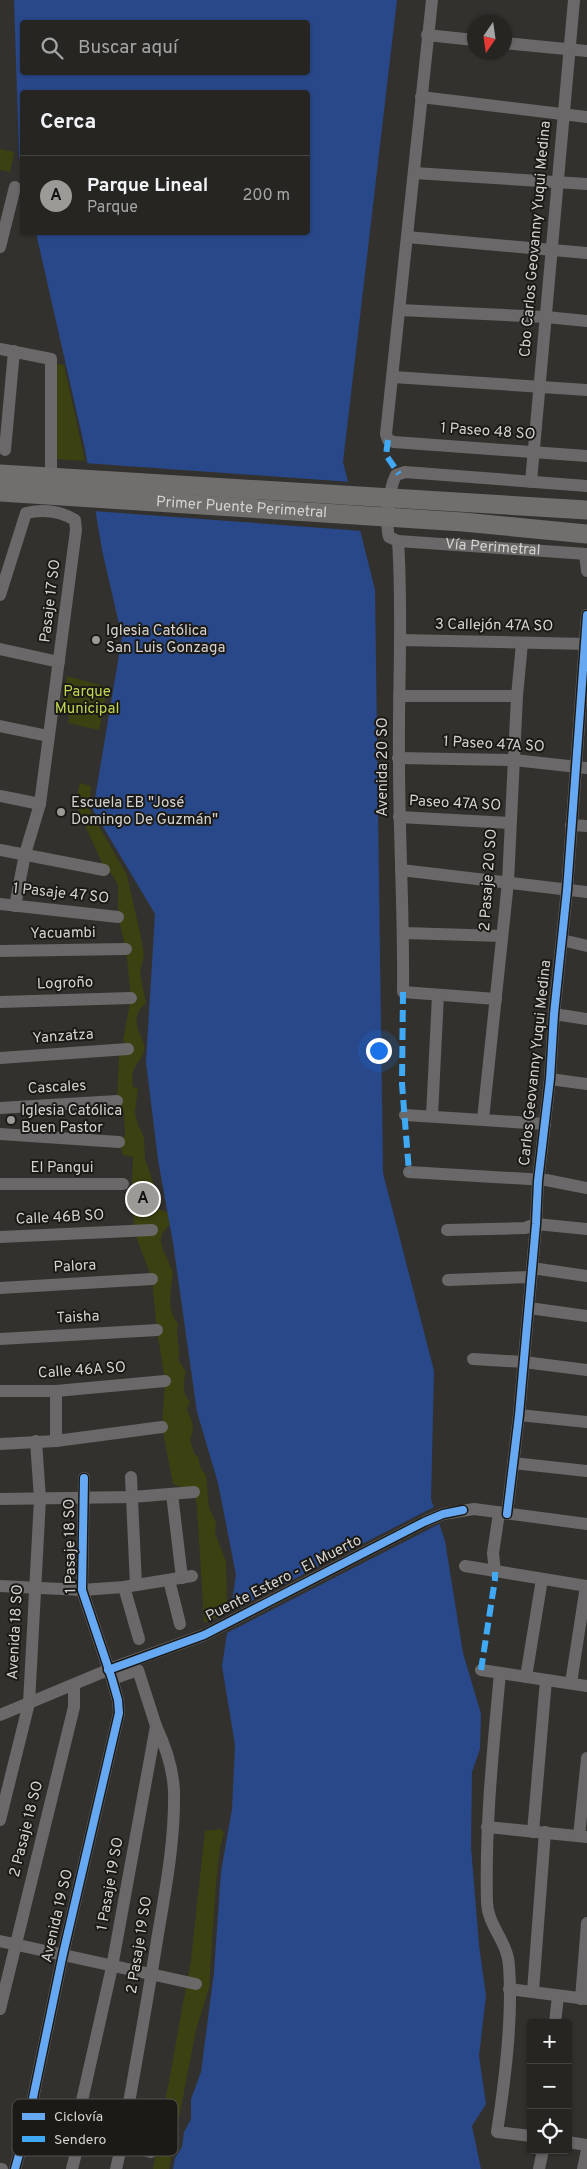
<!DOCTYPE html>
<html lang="es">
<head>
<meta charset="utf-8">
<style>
  body { margin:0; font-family:Overpass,sans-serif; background:#32312f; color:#f1f3f6 }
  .controls { position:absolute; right:15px; bottom:15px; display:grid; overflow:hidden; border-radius:5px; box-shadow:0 1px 4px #0004 }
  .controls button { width:45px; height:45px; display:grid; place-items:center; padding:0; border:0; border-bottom:1px solid #424240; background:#262522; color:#f1f3f6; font:25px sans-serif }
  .compass { position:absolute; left:467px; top:15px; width:45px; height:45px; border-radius:50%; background:#262522; box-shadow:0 1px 4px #0004; rotate:193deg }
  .you { position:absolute; left:378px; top:1050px; width:18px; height:18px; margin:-12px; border:4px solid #fff; border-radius:50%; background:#1a73e8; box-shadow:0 0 0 8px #1a73e833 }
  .badge { display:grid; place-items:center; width:32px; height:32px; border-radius:50%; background:#9c9a97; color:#111; font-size:16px; font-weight:700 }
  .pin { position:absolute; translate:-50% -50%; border:2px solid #fff; box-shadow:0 1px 5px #0006 }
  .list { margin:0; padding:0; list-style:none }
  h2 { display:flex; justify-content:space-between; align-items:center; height:65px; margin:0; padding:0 20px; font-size:21px }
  h2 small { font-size:16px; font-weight:400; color:#a4a5a5 }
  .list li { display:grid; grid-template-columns:32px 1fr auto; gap:15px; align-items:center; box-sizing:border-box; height:80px; padding:0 20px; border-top:1px solid #424240 }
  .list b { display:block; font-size:19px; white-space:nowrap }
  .list p { margin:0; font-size:16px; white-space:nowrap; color:#a4a5a5 }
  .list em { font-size:16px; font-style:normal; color:#a4a5a5 }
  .icon { flex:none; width:28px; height:28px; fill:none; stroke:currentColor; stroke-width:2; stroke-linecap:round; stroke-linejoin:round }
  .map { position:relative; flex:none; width:587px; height:2169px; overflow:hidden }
  .search { position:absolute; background:#262522; box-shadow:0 1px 4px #0004; left:20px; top:20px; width:290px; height:55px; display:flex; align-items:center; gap:12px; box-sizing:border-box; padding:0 18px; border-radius:5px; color:#a4a5a5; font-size:19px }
  .panel { position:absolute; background:#262522; box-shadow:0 1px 4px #0004; left:20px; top:90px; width:290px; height:145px; border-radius:5px }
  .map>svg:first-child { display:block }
  .green { fill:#3c4111 }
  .water { fill:#294889; fill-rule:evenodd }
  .pier { fill:#33312e }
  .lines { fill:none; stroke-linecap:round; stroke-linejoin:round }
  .minor { stroke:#6a6868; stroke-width:12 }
  .highway { stroke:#716f6e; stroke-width:19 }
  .quiet { stroke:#3fa9f5; stroke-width:6; stroke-dasharray:12 6; stroke-linecap:butt }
  .cycleway-casing { stroke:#1b1a17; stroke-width:11 }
  .cycleway { stroke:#66a8f1; stroke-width:8 }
  .poi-dot { fill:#9c9a97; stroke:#1b1a17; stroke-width:2 }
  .labels { text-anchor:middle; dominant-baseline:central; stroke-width:4; stroke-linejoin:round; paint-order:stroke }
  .street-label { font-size:15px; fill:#d5d2cf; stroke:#1b1a17 }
  .poi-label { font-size:15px; fill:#d5d2cf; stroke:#1b1a17; text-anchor:start }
  .park-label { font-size:15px; fill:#c5d551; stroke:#1b1a17 }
  .key { fill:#1b1a17; stroke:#53514e; stroke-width:1 }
  .key-label { font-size:14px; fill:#d5d2cf }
</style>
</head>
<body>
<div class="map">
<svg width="587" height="2169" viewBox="0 0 587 2169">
  <rect width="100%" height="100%" fill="#33312e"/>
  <g class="green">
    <path d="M0,149L14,152L10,172L0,170Z"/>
    <path d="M56,364L64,365L85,461L57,459Z"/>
    <path d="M67,676L108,687L99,730L68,723L70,709L61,707Z"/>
    <path d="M80,783L91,786L89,809L127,875L142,942L144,955L140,973L146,1003C124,1021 148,1040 144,1051C138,1067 130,1065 133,1087L138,1088L135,1112L138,1125L144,1137L145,1159L153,1182L154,1204L158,1209L169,1213L172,1223C159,1234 158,1241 166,1256C169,1261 169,1266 173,1271C172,1284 165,1311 178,1323L177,1332L179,1352L178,1359L186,1372C183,1382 182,1395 190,1401L187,1409C191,1420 196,1426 190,1439L194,1453L198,1457L201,1469L206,1475L209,1508L216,1522L215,1533L226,1562L227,1612L204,1623L197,1507L194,1492L173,1484L162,1427L165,1381L157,1330L152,1279L134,1231L132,1182L133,1157L123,1155L119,1142L125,1135L124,1113L117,1101L119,1057L128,1049L123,1040L131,998L126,949L118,917V885L111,873L104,870C99,849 77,818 77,799C77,794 79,788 80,783Z"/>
    <path d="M221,1829L224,1833L220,1848L216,1883L209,1988L196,2030L169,2169H153L191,1960L205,1831Z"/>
  </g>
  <path class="water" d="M14,0H397L343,462L375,590L383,1173L434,1371L431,1499L445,1541L463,1653L481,1714L480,1749L472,1772L471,1847L479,1945L486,1996L479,2056L486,2104L472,2126L481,2169H173L175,2158L182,2147L184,2132L191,2119V2099L201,2072L214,1972L221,1872L232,1809L235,1745L222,1666L236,1575L218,1483L197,1412L173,1243L158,1160L146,1062L155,914L93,810L122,637L102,550L85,449L36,233L308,232V92H22V173L19,155ZM22,22H308V72H22Z"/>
  <g class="pier">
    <path d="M84,463L351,482L363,531L93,511Z"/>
    <path d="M436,1506L441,1523L225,1634L228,1613Z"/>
  </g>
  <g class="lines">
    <g class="minor">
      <path d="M432,0L386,434L388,440L394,442L587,456"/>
      <path d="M427,35L474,40"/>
      <path d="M504,43L587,51"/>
      <path d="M421,97L587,117"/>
      <path d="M414,173L587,184"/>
      <path d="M407,237L587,253"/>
      <path d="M0,247L15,187"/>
      <path d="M400,310L546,317L587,321"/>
      <path d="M0,349L51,359V484"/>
      <path d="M393,377L587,390"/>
      <path d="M5,450L14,351"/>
      <path d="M531,482L574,0"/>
      <path id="s1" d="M587,486L405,472L396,475C389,489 385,522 389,537L398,541L587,554"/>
      <path d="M398,541C403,615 398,688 399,761C399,838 404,915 403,992L496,999"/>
      <path d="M585,554L587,571"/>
      <path d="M0,595L26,513C43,509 60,511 75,520L76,530L40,804L25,854L15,906"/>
      <path d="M401,640L587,644"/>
      <path d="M0,649L59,662"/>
      <path d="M399,696H517"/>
      <path d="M0,726L48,736"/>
      <path d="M398,758L514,760L587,768"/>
      <path d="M0,796L40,804"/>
      <path d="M399,817L510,823"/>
      <path d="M571,825L587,826"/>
      <path d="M0,850L104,870"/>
      <path d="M401,870L587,892"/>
      <path d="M0,904L118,917"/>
      <path d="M404,933L502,936"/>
      <path d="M562,940L587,946"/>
      <path d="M0,951L126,949"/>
      <path d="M0,1002L131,998"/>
      <path d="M554,1014L587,1019"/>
      <path d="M0,1058L128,1049"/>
      <path d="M550,1079L587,1084"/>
      <path d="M0,1108L117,1101"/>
      <path d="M405,1115L545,1124"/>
      <path d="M432,1116L438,995"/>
      <path d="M483,1119L508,882L517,696L522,643"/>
      <path d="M0,1134L119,1142"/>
      <path d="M409,1172L546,1180L587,1188"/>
      <path d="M0,1184H123"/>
      <path d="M447,1230L525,1228L536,1224L587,1229"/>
      <path d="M0,1237L152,1230"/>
      <path d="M532,1268L587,1276"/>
      <path d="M448,1280L531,1277"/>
      <path d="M0,1288L152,1279"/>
      <path d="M529,1308L587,1316"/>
      <path d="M0,1339L157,1330"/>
      <path d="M473,1359L524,1362L587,1370"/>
      <path d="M0,1391H56L165,1381"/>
      <path d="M519,1415L587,1422"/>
      <path d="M56,1441V1391"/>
      <path d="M0,1444L56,1441L162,1427"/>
      <path d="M513,1463L587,1471"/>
      <path d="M131,1477L136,1585"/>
      <path d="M172,1494L182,1578"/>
      <path d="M0,1499L132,1497L194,1492"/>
      <path d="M507,1514L519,1415L536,1224L538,1181L550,1079L554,1014L567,890L587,615"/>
      <path d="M465,1566L587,1586"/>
      <path d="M495,1572L493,1553L499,1513"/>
      <path d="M169,1580L180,1624"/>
      <path d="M0,1586L82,1590L124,1587L192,1576"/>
      <path d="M124,1587L139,1639"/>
      <path d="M481,1670L587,1686"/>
      <path d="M500,1673C493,1749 485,1826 487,1903C488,1926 508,1942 509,1966C513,2018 505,2080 497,2132L531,2136"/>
      <path d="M526,1677L542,1579"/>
      <path d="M571,1683L586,1586"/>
      <path d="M0,1715L115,1667L204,1635L424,1522L443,1514L474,1509L587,1524"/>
      <path d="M0,1820L29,1703L40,1499L36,1441"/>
      <path d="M487,1827L587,1837"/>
      <path d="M533,1832L546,1680"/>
      <path d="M579,1836L587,1758"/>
      <path d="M0,1941L196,1984"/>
      <path d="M509,1989L587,1999"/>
      <path d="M533,1991L545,1832"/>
      <path d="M581,1999L587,1923"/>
      <path d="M0,2009L74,1707V1685"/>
      <path d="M555,2023L558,1996"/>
      <path d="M28,2122L122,2143L151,2152"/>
      <path d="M75,2132L112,1967L156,1726L138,1670L112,1679"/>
      <path d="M568,2142L587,2145"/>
      <path d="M0,2169H2"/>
      <path d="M15,2169L28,2122L63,1954L119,1713L118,1700L112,1679L82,1590L84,1478"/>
      <path d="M72,2169L81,2133"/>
      <path d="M116,2169L122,2143C134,2073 147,2004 158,1934C166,1887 175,1839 174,1791C173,1770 165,1745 156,1726"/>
      <path d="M539,2169L543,2150"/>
      <path d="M583,2169L587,2150"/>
    </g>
    <g class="highway">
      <path d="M0,474L587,510"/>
      <path id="s2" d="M0,492L463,522L587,534"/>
    </g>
    <g class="quiet">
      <path d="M388,440L386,455L399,474"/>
      <path d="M403,992L402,1084L409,1172"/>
      <path d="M481,1670L495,1579V1572"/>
    </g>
    <g class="cycleway-casing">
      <g id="cycleway">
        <path d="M507,1514L519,1415L536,1224L538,1181L550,1079L554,1014L567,890L587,615"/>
        <path d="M108,1670L204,1635L424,1522L443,1514L463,1510"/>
        <path d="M15,2169L28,2122L63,1954L119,1713L118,1700L112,1679L82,1590L84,1478"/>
      </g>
    </g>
    <use href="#cycleway" class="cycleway"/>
  </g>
  <g class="poi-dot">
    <circle cx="96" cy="640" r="5"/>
    <circle cx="61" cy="812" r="5"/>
    <circle cx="11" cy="1120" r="5"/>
  </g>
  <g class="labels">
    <g class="street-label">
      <text transform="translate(536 239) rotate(-85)">Cbo Carlos Geovanny Yuqui Medina</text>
      <text transform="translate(488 432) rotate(4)">1 Paseo 48 SO</text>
      <text stroke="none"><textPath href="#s2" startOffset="242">Primer Puente Perimetral</textPath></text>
      <text stroke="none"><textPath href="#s1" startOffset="360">Vía Perimetral</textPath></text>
      <text transform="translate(51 601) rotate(-83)">Pasaje 17 SO</text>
      <text transform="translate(494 626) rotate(1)">3 Callejón 47A SO</text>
      <text transform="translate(494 745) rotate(3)">1 Paseo 47A SO</text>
      <text transform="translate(383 767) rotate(-90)">Avenida 20 SO</text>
      <text transform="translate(455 804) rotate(3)">Paseo 47A SO</text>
      <text transform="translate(489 880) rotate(-86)">2 Pasaje 20 SO</text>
      <text transform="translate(61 894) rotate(6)">1 Pasaje 47 SO</text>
      <text transform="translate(63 934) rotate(-1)">Yacuambi</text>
      <text transform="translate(65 984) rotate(-2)">Logroño</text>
      <text transform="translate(63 1037) rotate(-4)">Yanzatza</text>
      <text transform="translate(536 1063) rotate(-84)">Carlos Geovanny Yuqui Medina</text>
      <text transform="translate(57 1088) rotate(-3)">Cascales</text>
      <text x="62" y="1168">El Pangui</text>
      <text transform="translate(60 1218) rotate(-3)">Calle 46B SO</text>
      <text transform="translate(75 1267) rotate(-3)">Palora</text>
      <text transform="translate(78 1318) rotate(-3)">Taisha</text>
      <text transform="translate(82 1371) rotate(-4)">Calle 46A SO</text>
      <text transform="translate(71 1546) rotate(-91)">1 Pasaje 18 SO</text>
      <text transform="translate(284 1579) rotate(-27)">Puente Estero - El Muerto</text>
      <text transform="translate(16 1632) rotate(-87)">Avenida 18 SO</text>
      <text transform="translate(27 1829) rotate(-76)">2 Pasaje 18 SO</text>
      <text transform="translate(111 1884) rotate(-80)">1 Pasaje 19 SO</text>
      <text transform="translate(58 1916) rotate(-77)">Avenida 19 SO</text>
      <text transform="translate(140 1945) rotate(-81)">2 Pasaje 19 SO</text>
    </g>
    <g class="poi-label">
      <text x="106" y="631">Iglesia Católica<tspan x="106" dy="17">San Luis Gonzaga</tspan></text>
      <text x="71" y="803">Escuela EB "José<tspan x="71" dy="17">Domingo De Guzmán"</tspan></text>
      <text x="21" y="1111">Iglesia Católica<tspan x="21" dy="17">Buen Pastor</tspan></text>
    </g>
    <g class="park-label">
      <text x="87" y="692">Parque<tspan x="87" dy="17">Municipal</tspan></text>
    </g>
  </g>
  <rect x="12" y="2099" width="166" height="57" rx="8" class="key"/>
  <rect x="22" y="2113" width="23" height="7" fill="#66a8f1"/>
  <rect x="22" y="2136" width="23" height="6" fill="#3fa9f5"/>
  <g class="key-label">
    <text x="54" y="2121">Ciclovía</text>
    <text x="54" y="2144">Sendero</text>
  </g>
</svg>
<div class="controls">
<button>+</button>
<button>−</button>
<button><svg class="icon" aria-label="locate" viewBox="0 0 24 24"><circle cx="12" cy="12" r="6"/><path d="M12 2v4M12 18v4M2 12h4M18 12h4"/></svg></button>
</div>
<svg class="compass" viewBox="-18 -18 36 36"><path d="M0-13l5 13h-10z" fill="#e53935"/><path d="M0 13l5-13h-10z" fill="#a4a5a5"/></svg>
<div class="you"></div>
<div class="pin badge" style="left:143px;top:1199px">A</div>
<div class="search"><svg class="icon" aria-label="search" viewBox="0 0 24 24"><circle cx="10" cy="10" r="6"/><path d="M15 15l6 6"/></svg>Buscar aquí</div>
<section class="panel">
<h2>Cerca<small></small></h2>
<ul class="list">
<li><span class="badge">A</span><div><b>Parque Lineal</b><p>Parque</p></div><em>200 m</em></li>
</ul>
</section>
</div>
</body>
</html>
